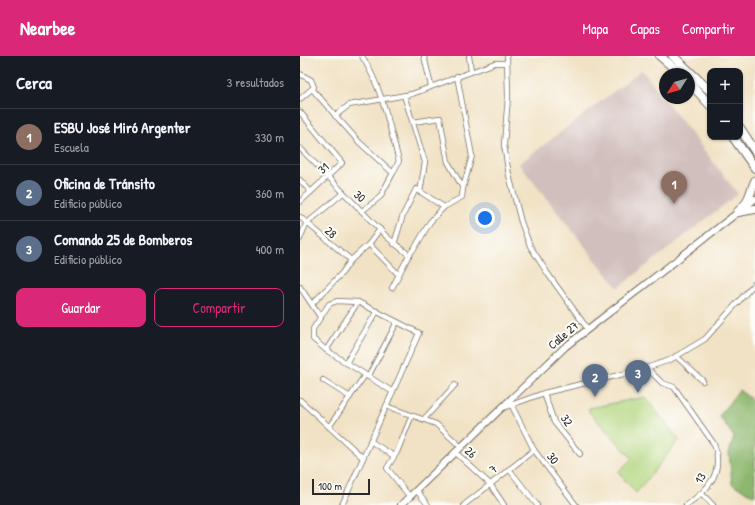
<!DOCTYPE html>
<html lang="es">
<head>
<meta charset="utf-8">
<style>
  body { margin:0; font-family:"Patrick Hand",sans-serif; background:#20242c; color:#f1f3f6 }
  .controls { position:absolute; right:12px; top:12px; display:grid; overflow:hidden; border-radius:8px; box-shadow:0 1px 3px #0004 }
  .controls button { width:36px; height:36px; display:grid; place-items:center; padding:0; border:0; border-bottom:1px solid #363941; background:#171b24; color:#f1f3f6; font:20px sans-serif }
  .compass { position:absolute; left:359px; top:12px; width:36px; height:36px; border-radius:50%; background:#171b24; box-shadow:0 1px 3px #0004; rotate:233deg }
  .scale { position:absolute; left:12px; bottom:10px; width:58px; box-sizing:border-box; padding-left:4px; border:2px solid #2b2b2b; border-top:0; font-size:11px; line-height:14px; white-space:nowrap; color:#2b2b2b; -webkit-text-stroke:3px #fdfcf7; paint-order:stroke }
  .you { position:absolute; left:185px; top:162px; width:14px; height:14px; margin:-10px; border:3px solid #fff; border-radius:50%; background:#1a73e8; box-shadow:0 0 0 6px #1a73e833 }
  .badge { display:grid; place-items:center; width:26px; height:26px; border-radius:50%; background:#db2777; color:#fff; font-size:13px; font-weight:700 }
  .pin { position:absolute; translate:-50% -33px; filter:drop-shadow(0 1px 2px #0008) }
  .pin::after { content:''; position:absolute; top:21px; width:14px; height:12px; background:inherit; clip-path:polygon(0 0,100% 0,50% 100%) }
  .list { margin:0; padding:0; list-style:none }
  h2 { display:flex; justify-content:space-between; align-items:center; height:52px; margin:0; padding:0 16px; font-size:17px }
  h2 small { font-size:13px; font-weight:400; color:#9ea1a6 }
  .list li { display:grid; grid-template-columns:26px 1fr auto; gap:12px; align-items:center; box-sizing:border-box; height:56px; padding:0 16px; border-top:1px solid #363941 }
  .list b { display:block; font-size:15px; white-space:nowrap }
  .list p { margin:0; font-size:13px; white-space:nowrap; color:#9ea1a6 }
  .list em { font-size:13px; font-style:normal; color:#9ea1a6 }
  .actions { display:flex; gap:8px; padding:12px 16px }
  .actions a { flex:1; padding:9px 0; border:1px solid #db2777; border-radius:8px; text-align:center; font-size:14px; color:#db2777 }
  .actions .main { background:#db2777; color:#fff }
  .map { position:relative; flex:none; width:455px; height:449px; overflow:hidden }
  header { display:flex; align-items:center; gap:24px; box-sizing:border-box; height:56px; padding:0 20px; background:#db2777; color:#fff }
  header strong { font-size:19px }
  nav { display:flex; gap:22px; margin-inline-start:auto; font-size:14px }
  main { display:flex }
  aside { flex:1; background:#171b24 }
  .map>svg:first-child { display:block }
  .industrial { fill:#d1bfbd }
  .green { fill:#b2d67f; stroke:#6e8055 }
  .forest { fill:#8db76e; stroke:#5c714c }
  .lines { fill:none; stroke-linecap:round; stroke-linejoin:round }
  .street-casing { stroke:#706b61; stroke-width:6 }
  .secondary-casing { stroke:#706b61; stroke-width:8 }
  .highway-casing { stroke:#706b61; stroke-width:10 }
  .street { stroke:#fff; stroke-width:4.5 }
  .secondary { stroke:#fff; stroke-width:6 }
  .highway { stroke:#fff; stroke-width:8 }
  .labels { text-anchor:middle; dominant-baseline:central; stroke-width:4; stroke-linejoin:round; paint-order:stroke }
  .street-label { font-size:12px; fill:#2b2b2b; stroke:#fdfcf7 }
</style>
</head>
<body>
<header>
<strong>Nearbee</strong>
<nav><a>Mapa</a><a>Capas</a><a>Compartir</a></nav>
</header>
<main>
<aside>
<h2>Cerca<small>3 resultados</small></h2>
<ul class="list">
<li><span class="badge" style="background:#8d6e63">1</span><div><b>ESBU José Miró Argenter</b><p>Escuela</p></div><em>330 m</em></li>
<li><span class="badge" style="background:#5c6f8a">2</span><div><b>Oficina de Tránsito</b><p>Edificio público</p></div><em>360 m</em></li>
<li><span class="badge" style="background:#5c6f8a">3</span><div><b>Comando 25 de Bomberos</b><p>Edificio público</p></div><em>400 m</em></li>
</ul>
<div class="actions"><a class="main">Guardar</a><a>Compartir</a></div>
</aside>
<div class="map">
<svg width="455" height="449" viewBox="0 0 455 449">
  <rect width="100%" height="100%" fill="#fdfcf7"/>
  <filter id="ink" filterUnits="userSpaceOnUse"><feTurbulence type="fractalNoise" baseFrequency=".025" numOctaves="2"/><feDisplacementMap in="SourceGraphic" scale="8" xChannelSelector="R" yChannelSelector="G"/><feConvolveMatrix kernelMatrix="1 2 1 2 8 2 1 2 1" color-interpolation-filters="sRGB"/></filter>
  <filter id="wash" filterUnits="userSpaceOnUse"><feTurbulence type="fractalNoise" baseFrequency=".012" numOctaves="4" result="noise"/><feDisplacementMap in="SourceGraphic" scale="16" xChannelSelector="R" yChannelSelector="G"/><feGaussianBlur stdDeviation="0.9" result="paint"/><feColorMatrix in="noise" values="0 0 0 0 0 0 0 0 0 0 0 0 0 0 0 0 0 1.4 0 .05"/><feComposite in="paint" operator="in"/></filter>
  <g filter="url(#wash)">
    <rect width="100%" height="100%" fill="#f1e2c5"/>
    <path class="industrial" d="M342,14L438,138L318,232L219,108Z"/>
    <path class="green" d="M345,341L379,384L336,437L318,416L332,402L289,356V352Z"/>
    <path class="forest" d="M439,334L455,346V440L432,428L429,397L434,381L419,360Z"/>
  </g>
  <g filter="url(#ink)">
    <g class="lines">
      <g class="street-casing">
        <g id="street">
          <path d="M62,0C82,32 89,69 99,105L93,117"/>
          <path d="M124,0L131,30"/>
          <path d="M169,0L171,15"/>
          <path d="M207,0L208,41L204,89L209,119L221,166L230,190L248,218L287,272"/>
          <path d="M0,18L11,24L14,31L0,43"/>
          <path d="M12,33L59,86L93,117L80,141L62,155"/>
          <path d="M104,39L125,106L120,136"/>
          <path d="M0,56L42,107L0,146"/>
          <path d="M35,60L49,49L112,38L195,7H207"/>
          <path d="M113,66L140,62L148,106L163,132"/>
          <path d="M0,92L87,181L109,199"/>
          <path d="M0,124L11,136"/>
          <path d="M0,161L51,204"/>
          <path d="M0,183L6,168L43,137"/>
          <path d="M69,188L98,218"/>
          <path d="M94,188L103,159L116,133L144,151"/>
          <path d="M0,231L21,262"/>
          <path d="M92,232L109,199L116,190L130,166L144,151L162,141L163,132L172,100L157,20"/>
          <path d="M13,247L42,217L51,204L69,188L80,173"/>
          <path d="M26,294L58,246"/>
          <path d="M376,300L403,325"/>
          <path d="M46,307L77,255"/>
          <path d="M347,312L362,327L374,331L414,388C424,416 409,434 386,449"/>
          <path d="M68,321L97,266"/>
          <path d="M23,324L50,341"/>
          <path d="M244,337L254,366L280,398"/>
          <path d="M0,344L62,401"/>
          <path d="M210,346L234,394L276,449"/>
          <path d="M86,350L136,368L160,390"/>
          <path d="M203,352L244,337L340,314L370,304L405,283L455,227"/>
          <path d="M124,363L155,329"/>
          <path d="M29,371L65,319"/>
          <path d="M70,385L94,400"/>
          <path d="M155,396L190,428L204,449"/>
          <path d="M209,413L237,449"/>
          <path d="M117,435L128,449"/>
          <path d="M402,438L413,449"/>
          <path d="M110,441L87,412L97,396L112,359"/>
          <path d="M42,449L119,277L58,246L37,245L29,248L13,273V283L26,294L93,336"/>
          <path d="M164,449L234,394"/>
        </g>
      </g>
      <g class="secondary-casing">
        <path id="secondary" d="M101,449L265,291L455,143"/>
      </g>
      <g class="highway-casing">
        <g id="highway">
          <path d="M360,0L381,18"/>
          <path d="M373,0L410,35"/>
          <path d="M389,26L410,49"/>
          <path d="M440,72L455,95"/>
          <path d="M433,81L455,112"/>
          <path d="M438,156L447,146L455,125"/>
          <path d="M438,156L455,153"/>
        </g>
      </g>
      <use href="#street" class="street"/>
      <use href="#secondary" class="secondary"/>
      <use href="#highway" class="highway"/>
    </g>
  </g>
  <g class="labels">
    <g class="street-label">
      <text transform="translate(23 112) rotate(-42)">31</text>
      <text transform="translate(60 140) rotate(43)">30</text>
      <text transform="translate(31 176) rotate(39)">28</text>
      <text transform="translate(263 279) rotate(-41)">Calle 27</text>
      <text transform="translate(267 364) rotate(56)">32</text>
      <text transform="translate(171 396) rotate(41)">26</text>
      <text transform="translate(253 402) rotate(53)">30</text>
      <text transform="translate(193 413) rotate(-38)">7</text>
      <text transform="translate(400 422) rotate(-61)">13</text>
    </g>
  </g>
</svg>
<div class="controls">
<button>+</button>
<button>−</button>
</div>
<svg class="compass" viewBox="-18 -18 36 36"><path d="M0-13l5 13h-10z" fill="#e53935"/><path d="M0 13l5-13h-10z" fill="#9ea1a6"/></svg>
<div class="scale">100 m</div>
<div class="you"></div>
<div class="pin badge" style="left:374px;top:148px;background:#8d6e63">1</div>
<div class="pin badge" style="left:295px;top:341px;background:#5c6f8a">2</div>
<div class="pin badge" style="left:338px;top:337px;background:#5c6f8a">3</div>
</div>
</main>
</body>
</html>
